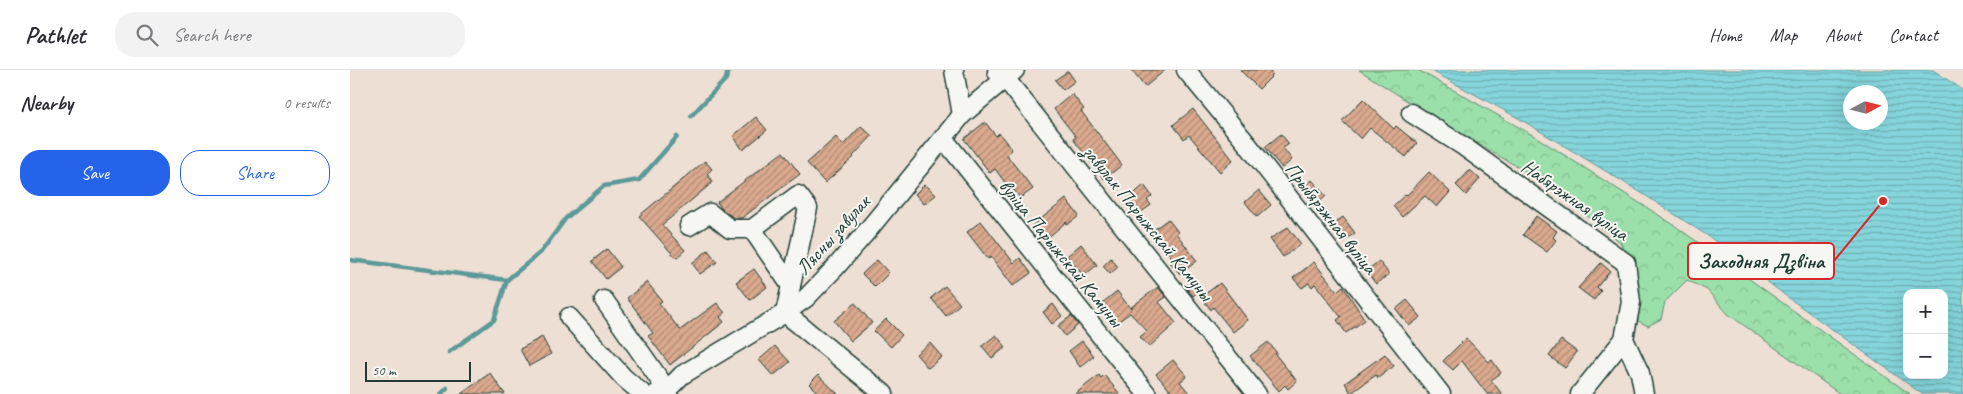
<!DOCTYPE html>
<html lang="en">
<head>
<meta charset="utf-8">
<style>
  body { margin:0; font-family:Caveat,sans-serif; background:#f2f2f3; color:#2b2b33 }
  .controls { position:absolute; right:15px; bottom:15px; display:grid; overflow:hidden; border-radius:10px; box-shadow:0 5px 20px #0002 }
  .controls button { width:45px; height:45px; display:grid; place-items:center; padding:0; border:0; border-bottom:1px solid #e1e1e2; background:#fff; color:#2b2b33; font:25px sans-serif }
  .compass { position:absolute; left:1493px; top:15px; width:45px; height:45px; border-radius:50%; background:#fff; box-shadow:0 5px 20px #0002; rotate:83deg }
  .scale { position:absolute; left:15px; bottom:12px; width:106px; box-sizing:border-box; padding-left:5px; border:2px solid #1f3d34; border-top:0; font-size:14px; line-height:18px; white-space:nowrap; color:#1f3d34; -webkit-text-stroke:4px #f6f6f2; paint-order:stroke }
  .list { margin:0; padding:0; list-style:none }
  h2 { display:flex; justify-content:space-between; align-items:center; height:65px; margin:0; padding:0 20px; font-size:21px }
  h2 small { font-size:16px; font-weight:400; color:#7c7c81 }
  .actions { display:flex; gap:10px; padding:15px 20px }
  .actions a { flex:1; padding:11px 0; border:1px solid #2563eb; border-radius:20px; text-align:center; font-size:18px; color:#2563eb }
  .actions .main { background:#2563eb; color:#fff }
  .icon { flex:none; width:28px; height:28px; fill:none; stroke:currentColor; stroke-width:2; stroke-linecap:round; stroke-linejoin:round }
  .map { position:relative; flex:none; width:1613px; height:324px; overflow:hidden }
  header { display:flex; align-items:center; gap:30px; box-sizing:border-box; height:70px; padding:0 25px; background:#fff; border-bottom:1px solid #e1e1e2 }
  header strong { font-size:24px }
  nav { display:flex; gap:28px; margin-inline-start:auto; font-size:18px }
  .search { width:350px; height:45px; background:#f2f2f3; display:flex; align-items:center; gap:12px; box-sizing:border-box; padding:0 18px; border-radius:20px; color:#7c7c81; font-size:19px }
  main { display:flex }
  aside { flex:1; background:#fff }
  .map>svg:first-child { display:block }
  .forest { fill:url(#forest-crowns); stroke:#5d8e6f }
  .water { fill:url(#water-rules); stroke:#5c9999; fill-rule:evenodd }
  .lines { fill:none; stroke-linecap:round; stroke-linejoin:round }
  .stream { stroke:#5c9999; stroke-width:4.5 }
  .building { fill:url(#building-hatch); stroke:#1f3d34 }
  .minor-casing { stroke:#1f3d34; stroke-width:21 }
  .minor { stroke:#f6f6f2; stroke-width:18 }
  .labels { text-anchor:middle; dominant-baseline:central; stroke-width:4; stroke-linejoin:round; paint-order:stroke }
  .street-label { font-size:20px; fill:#1f3d34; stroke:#f6f6f2 }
  .leader { fill:none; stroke:#d62828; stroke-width:2 }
  .callout-dot { fill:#d62828; stroke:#f6f6f2; stroke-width:2 }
  .callout { fill:#f6f6f2; stroke:#d62828; stroke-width:2 }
  .callout-label { font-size:21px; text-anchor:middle; font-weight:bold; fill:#1f3d34 }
</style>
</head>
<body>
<header>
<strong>Pathlet</strong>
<div class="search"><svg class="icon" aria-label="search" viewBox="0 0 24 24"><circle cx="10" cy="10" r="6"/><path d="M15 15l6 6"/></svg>Search here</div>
<nav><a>Home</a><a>Map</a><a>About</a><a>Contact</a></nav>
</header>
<main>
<aside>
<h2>Nearby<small>0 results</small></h2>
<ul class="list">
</ul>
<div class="actions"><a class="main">Save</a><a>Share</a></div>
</aside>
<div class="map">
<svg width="1613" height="324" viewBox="0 0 1613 324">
  <defs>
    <pattern id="forest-crowns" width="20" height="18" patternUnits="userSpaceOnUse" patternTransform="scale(1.25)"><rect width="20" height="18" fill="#9bdfaa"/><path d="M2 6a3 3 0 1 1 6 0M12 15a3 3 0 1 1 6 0" fill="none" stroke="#85c093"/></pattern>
    <pattern id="water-rules" width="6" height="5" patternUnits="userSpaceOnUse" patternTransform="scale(1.25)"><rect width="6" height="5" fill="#85d6dc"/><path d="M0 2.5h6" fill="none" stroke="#6cafb3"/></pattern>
    <pattern id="building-hatch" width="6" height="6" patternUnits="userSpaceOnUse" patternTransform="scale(1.25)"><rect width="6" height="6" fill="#dba98e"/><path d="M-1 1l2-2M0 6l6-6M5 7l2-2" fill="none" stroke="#b18b75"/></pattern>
  </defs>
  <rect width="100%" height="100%" fill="#eedfd4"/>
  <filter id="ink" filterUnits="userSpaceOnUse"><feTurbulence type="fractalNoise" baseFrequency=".02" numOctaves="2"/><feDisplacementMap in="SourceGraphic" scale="10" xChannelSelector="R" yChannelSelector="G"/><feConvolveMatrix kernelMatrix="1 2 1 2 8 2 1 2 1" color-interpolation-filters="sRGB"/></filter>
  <g filter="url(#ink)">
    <path class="forest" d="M1009,0H1068L1186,67L1321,153L1560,324H1490L1378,244L1357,220L1337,210L1315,232L1311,249L1298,256L1288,251L1283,201L1270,172L1198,115L1070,39Z"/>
    <path class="water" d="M1080,0H1583L1613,20V324H1572L1436,226L1361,168L1290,122L1170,49ZM1500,22H1530V52H1500ZM1557,223H1594V305H1557Z"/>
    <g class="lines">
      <g class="stream">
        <path d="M341,46L376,9L378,0"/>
        <path d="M0,190L157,210"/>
        <path d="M99,282L144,250L157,210L191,182L216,148L254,116L289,110L327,67"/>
        <path d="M91,324L97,318"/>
      </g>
    </g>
    <g class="building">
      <path d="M781,0H815L795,17Z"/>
      <path d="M890,0H918L923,5L909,19Z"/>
      <path d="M718,1L725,11L713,20L705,10Z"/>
      <path d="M722,24L734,39L731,41L772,95L754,109L723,69L726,67L704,39Z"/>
      <path d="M1013,29L1044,59L1046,56L1067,73L1056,87L1020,58L1011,69L992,51Z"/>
      <path d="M843,39L883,90L870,102L839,65L834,69L823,55Z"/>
      <path d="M406,47L417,60L393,80L383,66Z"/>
      <path d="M635,52L646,66L649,63L662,80L657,84L659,88L683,119L670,128L664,120L662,122L645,99L640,103L614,69Z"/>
      <path d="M511,56L522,66L503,86L504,87L475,113L457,93L486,67L493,75Z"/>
      <path d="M931,64L939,74L933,78L942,90L932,98L915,77Z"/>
      <path d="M433,82L450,104L392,148H384L372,139L367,132Z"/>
      <path d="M355,91L362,99L357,104L363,112L312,155L335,180L326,188L289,146Z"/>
      <path d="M1120,100L1130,109L1116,125L1106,115Z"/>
      <path d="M1079,102L1100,122L1087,137L1075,126L1052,147L1043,136L1056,124L1057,125Z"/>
      <path d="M962,110L976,126L966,135L952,119Z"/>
      <path d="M575,114L586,125L574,134L565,124Z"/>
      <path d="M794,115L802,126L797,130L801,135L790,143L778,129Z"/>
      <path d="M909,120L921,135L907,147L895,132Z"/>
      <path d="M716,129L729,146L717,155L716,152L694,171L682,156Z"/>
      <path d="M1186,146L1207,161L1203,167L1206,170L1197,182L1173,165Z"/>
      <path d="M993,147L1005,163L992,172L981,156Z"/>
      <path d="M818,149L828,162L826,163L847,191L830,204L820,192L823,189L802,161Z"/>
      <path d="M631,151L664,193L670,188L681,203L663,216L641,187L638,189L617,162Z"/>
      <path d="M938,157L951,174L933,187L920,169Z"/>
      <path d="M731,174L747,195L736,204L734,201L731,203L717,186Z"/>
      <path d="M257,179L271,197L256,209L242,191Z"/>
      <path d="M358,180L367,192L350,204L342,193Z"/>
      <path d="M761,188L768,197L760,204L753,196Z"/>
      <path d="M527,190L539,203L525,217L512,204Z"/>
      <path d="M1029,191L1039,204L1026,214L1016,201Z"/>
      <path d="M964,192L987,221L993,216L1015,250L996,263L987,250L991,247L965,214L962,217L959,213L952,218L943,208Z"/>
      <path d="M1251,193L1260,201L1247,217L1251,221L1244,230L1228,218Z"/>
      <path d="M404,199L417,217L400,230L386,212Z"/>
      <path d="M841,208L851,219L843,226L834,215Z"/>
      <path d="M297,212L312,231L309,233L330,260L367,233L375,243L370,247L374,252L320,295L298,266L303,263L277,228Z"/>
      <path d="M870,213L898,250L883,262L863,237L861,240L851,227Z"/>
      <path d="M595,216L610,234L596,246L581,228Z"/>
      <path d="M808,217L816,227L809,232L826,253L799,277L790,267L797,261L780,243L766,253L751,234L767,221L780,238Z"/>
      <path d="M1057,230L1071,247L1059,256L1046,239Z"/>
      <path d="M505,233L522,253L501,271L484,251Z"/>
      <path d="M703,234L712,246L702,254L693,242Z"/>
      <path d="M721,246L728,255L715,266L708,256Z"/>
      <path d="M536,249L552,265L541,277L524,261Z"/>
      <path d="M646,265L656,277L642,288L632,276Z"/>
      <path d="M192,267L201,284L179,296L170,279Z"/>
      <path d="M1116,268L1139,292L1142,290L1151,303L1141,310L1152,324H1137L1112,291L1103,300L1093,291Z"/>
      <path d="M1211,270L1227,282L1215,298L1199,286Z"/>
      <path d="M732,271L744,286L730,297L719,281Z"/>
      <path d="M918,272L927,283L925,284L947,311L938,319L935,315L929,321L900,286Z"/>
      <path d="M580,273L592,287L578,298L566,284Z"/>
      <path d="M425,276L440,292L423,306L409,290Z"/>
      <path d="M1035,284L1044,296L1028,308L1026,305L1001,323L995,313Z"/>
      <path d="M823,290L837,306L830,312L840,324H823L806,304Z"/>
      <path d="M140,303L155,324H111Z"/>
      <path d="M468,305L488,324H469L459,314Z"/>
      <path d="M749,305L751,308L754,305L770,324H725Z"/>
    </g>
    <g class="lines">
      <g class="minor-casing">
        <g id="minor">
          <path d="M604,0L612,45"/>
          <path d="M836,0L898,75L1091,324"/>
          <path d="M647,2L655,8L907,324"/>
          <path d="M1061,43L1113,76L1276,193L1281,232L1274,269L1290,303L1294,324"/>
          <path d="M593,68L797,324"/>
          <path d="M339,156L360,143L380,159H402L448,125L458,138L435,243L534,324"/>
          <path d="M402,159L441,216"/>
          <path d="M254,230L317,320L318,324"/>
          <path d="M219,247L274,308L293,324"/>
          <path d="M306,324L317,320L332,305L435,243L456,228L484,199L518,160L612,45L665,0"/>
          <path d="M1230,324L1274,269"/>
        </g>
      </g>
      <use href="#minor" class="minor"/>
    </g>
  </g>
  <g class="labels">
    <g class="street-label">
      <text transform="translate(1225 130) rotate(35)">Набярэжная вуліца</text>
      <text transform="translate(981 148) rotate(52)">Прыбярэжная вуліца</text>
      <text transform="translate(798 153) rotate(51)">завулак Парыжскай Камуны</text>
      <text transform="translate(483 165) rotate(-48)">Лясны завулак</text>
      <text transform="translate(711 183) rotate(51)">вуліца Парыжскай Камуны</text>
    </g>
  </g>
  <path class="leader" d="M1533 131L1484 191"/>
  <circle class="callout-dot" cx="1533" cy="131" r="5"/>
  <rect class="callout" x="1338" y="173" width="146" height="36" rx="5"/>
  <g class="callout-label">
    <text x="1411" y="198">Заходняя Дзвіна</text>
  </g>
</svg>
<div class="controls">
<button>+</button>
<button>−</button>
</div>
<svg class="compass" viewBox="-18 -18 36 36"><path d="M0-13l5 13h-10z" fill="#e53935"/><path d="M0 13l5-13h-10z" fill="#7c7c81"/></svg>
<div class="scale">50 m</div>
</div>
</main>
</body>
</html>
